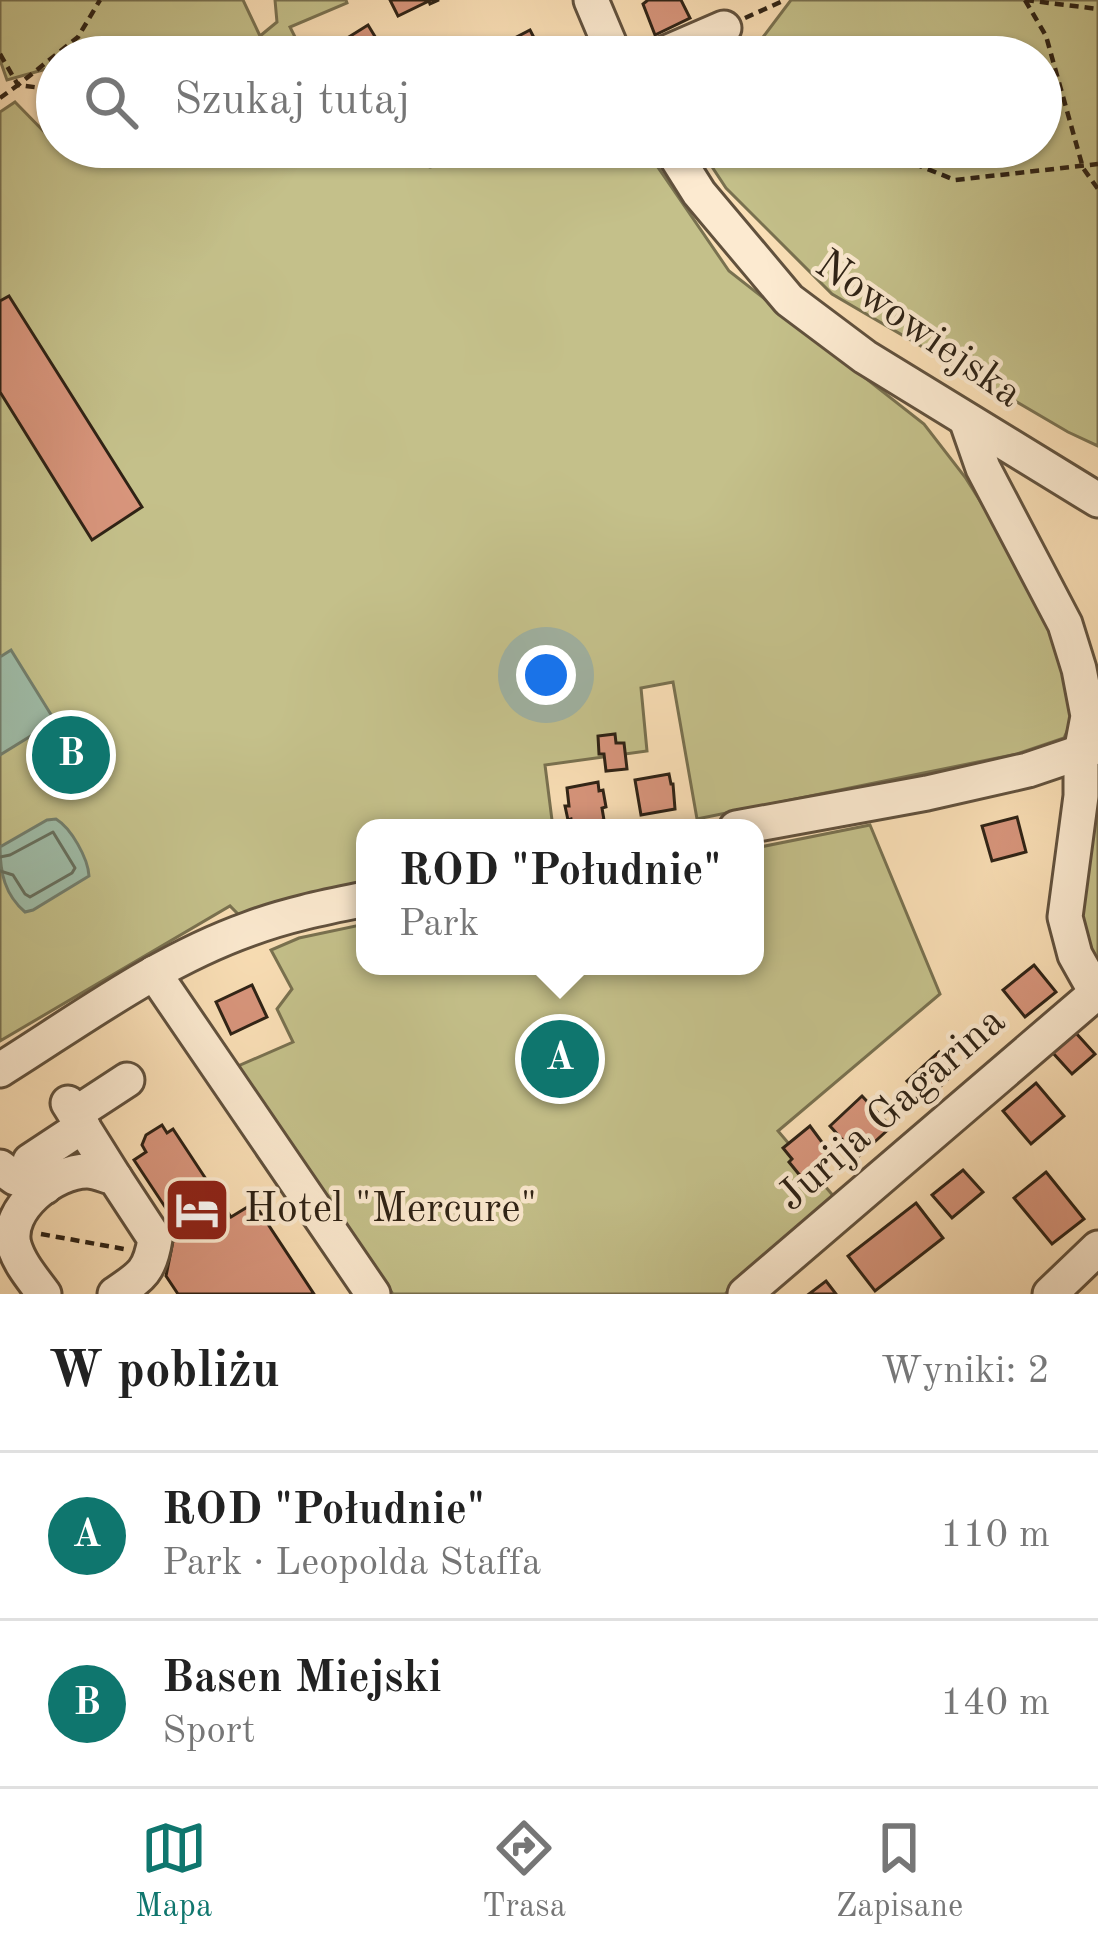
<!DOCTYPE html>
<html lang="pl">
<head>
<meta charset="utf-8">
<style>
  body { margin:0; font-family:"Old Standard TT",serif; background:#f2f2f2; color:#222 }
  .you { position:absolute; left:546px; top:675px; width:42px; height:42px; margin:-30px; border:9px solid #fff; border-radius:50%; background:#1a73e8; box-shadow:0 0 0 18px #1a73e833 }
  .badge { display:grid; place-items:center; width:78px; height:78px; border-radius:50%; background:#0f766e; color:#fff; font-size:39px; font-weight:700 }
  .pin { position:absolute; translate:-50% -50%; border:6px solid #fff; box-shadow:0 3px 12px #0006 }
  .popup { position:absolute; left:356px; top:819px; width:408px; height:156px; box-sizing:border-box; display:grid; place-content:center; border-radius:24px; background:#fff; filter:drop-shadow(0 3px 9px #0005); font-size:39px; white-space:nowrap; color:#767676 }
  .popup b { font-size:45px; color:#222 }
  .popup::after { content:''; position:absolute; left:50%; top:100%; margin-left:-24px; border:24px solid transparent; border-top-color:#fff }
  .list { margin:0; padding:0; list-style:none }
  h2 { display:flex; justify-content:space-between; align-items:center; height:156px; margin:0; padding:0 48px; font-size:51px }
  h2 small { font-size:39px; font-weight:400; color:#767676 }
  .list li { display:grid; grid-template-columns:78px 1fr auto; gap:36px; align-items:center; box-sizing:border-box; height:168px; padding:0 48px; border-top:3px solid #e0e0e0 }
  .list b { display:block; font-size:45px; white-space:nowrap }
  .list p { margin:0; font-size:39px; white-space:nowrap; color:#767676 }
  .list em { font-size:39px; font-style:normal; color:#767676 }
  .icon { flex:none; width:66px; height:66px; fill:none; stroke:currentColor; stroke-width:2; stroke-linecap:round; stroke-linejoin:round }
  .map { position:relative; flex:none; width:1098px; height:1294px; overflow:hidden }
  .search { position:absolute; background:#fff; box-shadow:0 3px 9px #0004; left:36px; right:36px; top:36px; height:132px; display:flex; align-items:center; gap:30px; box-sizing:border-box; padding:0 42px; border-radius:66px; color:#767676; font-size:45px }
  .sheet { height:492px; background:#fff }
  nav { display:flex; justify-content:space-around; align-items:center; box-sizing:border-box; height:168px; border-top:3px solid #e0e0e0; background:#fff; font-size:33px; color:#767676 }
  nav a { display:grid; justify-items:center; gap:6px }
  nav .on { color:#0f766e }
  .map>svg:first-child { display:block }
  .green { fill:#c4c08a; stroke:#797150; stroke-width:3 }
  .water { fill:#9fbda9; stroke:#727f6e; stroke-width:3 }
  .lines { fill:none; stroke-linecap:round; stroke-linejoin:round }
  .shore { stroke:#66705f; stroke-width:3 }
  .building { fill:#d8957c; stroke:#2e2215; stroke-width:3 }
  .minor-casing { stroke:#61513d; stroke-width:39 }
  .path { stroke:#2e2215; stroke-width:4.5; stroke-dasharray:9 6; stroke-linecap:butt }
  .minor { stroke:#fcead0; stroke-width:33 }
  .labels { text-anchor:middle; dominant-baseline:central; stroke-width:9; stroke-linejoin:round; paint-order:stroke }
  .street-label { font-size:42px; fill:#2e2215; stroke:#fcead0 }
  .poi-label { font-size:42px; fill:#2e2215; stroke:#fcead0; text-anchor:start }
</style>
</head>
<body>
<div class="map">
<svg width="1098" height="1294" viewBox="0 0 1098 1294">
  <rect width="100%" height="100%" fill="#fadfb6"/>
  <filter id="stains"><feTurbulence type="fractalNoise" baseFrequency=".00167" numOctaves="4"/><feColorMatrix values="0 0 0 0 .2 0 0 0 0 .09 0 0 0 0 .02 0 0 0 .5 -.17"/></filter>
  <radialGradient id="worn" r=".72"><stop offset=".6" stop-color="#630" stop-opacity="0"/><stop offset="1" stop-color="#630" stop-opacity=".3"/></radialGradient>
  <g class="green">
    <path d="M0,0H243L260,36L277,22L275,0H346L347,3L290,27L305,57H57V66L7,80L0,60Z"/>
    <path d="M791,0H1098V446L1068,432L832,294L726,188L699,147H1041V57H748Z"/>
    <path d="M15,102L60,148L388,147L394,157L430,167L478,157L500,147H644L729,271L924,424L965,477L994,523L1058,640L1070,702L1071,722L1064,738L1017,754L697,819L673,682L641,688L647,751L545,765L553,828H365V887L239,915L230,906L0,1041V112Z"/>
    <path d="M1098,751V995L1072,953Z"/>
    <path d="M870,825L940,994L778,1131L836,1199L725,1294H393L236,1067L293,1042L277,1009L292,989L271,950L299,938L365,924V966H755V848Z"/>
  </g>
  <g class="water">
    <path d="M11,650L55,721L0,755V657Z"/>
    <path d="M56,819C71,828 88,858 89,876L33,910L25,912C5,895 0,873 0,847L47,820Z"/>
  </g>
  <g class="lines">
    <path class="shore" d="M0,857L10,855L53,832L75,868L72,873L30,897L25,894L13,875L0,871"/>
  </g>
  <g class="building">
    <path d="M390,0H439L430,4L429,1L398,16Z"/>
    <path d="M681,0L690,18L655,35L643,4L648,0Z"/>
    <path d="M368,25L385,53L381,57H343L336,45Z"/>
    <path d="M530,30L544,57H481L480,56Z"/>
    <path d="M9,296L142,507L92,540L0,392V301Z"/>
    <path d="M615,734L616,743H624L627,769L606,771L604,754H599L598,736Z"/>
    <path d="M669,774L671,784H673L675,809L641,815L635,780Z"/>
    <path d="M598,782L599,791L603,790L606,807L602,808L604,820L572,825L571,819L568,820L565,806H569L567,788Z"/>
    <path d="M1017,817L1026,852L992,861L982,826Z"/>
    <path d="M1034,965L1056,992L1025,1017L1003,990Z"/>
    <path d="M252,985L267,1017L231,1034L216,1002Z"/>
    <path d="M1075,1032L1095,1054L1072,1074L1053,1053Z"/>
    <path d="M939,1052L956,1071L927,1100L919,1094L916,1097L910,1090L913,1087L907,1081Z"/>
    <path d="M1036,1083L1064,1116L1031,1144L1003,1111Z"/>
    <path d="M862,1096L891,1127L858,1157L830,1126Z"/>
    <path d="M162,1125L167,1133L173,1129L231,1217L254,1203L314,1294H178L166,1276L173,1241L183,1234L134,1160L146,1152L142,1145L146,1135Z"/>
    <path d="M810,1126L830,1153L802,1178L789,1162L792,1159L783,1148Z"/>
    <path d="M963,1170L983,1192L952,1218L932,1195Z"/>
    <path d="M1046,1172L1084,1219L1052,1244L1014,1198Z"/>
    <path d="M916,1203L943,1238L875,1291L848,1256Z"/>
    <path d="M826,1281L836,1294H809Z"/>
  </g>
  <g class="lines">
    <g class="minor-casing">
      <g id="minor">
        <path d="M591,0L615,57"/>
        <path d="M657,57L724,28"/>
        <path d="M670,147L699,193L789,300L865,357L1098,500"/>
        <path d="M967,422L983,468L1065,624L1079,669L1088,716L1081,753V796L1065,917L1075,955L1098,996"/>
        <path d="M736,828L927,793L1028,770L1096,747"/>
        <path d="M154,973L373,1294"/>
        <path d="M0,1070C80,1020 159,961 249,929C286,915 326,907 365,899"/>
        <path d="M68,1103L115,1178"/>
        <path d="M75,1114L127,1080"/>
        <path d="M30,1161L83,1126"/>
        <path d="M0,1167L15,1178L45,1187"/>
        <path d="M44,1294C33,1279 19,1263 14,1245C5,1209 54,1171 87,1171C96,1171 106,1176 115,1178L155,1239C150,1271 142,1276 115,1294"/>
        <path d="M745,1294L1096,993"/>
        <path d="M1050,1294L1098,1248"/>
      </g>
    </g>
    <g class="path">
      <path d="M1025,0L1046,36L1083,168L1098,189"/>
      <path d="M1025,0L1098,9"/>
      <path d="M745,18L785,0"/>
      <path d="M0,54L18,85L78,37L100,0"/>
      <path d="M0,98L18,85L57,90"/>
      <path d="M872,147L955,180L1098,164"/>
      <path d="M41,1234L124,1249"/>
    </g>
    <use href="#minor" class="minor"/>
  </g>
  <defs>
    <g id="hotel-square" transform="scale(3.45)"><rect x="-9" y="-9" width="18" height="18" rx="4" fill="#8f2418" stroke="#fcead0"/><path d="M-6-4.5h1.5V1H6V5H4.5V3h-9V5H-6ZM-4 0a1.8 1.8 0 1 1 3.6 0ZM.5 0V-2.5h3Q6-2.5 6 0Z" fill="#fff"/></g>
  </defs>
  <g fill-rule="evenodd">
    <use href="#hotel-square" x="197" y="1210"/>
  </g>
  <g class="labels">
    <g class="street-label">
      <text transform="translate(918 330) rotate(35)">Nowowiejska</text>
      <text transform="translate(892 1110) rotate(-41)">Jurija Gagarina</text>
    </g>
    <g class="poi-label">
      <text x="244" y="1210">Hotel "Mercure"</text>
    </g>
  </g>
  <rect width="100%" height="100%" filter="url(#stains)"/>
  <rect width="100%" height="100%" fill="url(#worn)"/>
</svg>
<div class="you"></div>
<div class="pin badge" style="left:560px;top:1059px">A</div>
<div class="popup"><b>ROD &quot;Południe&quot;</b>Park</div>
<div class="pin badge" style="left:71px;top:755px">B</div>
<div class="search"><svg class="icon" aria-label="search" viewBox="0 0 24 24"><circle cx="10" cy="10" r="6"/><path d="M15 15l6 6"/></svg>Szukaj tutaj</div>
</div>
<section class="sheet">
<h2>W pobliżu<small>Wyniki: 2</small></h2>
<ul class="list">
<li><span class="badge">A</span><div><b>ROD &quot;Południe&quot;</b><p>Park · Leopolda Staffa</p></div><em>110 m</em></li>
<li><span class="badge">B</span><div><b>Basen Miejski</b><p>Sport</p></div><em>140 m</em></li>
</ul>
</section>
<nav>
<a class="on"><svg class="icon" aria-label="map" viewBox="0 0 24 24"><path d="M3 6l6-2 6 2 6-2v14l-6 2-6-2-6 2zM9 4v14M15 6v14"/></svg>Mapa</a>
<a><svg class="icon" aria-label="directions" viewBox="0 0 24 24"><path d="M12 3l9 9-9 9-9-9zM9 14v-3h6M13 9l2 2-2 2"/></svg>Trasa</a>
<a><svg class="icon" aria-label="saved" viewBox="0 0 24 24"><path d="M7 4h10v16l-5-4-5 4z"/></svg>Zapisane</a>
</nav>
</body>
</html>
